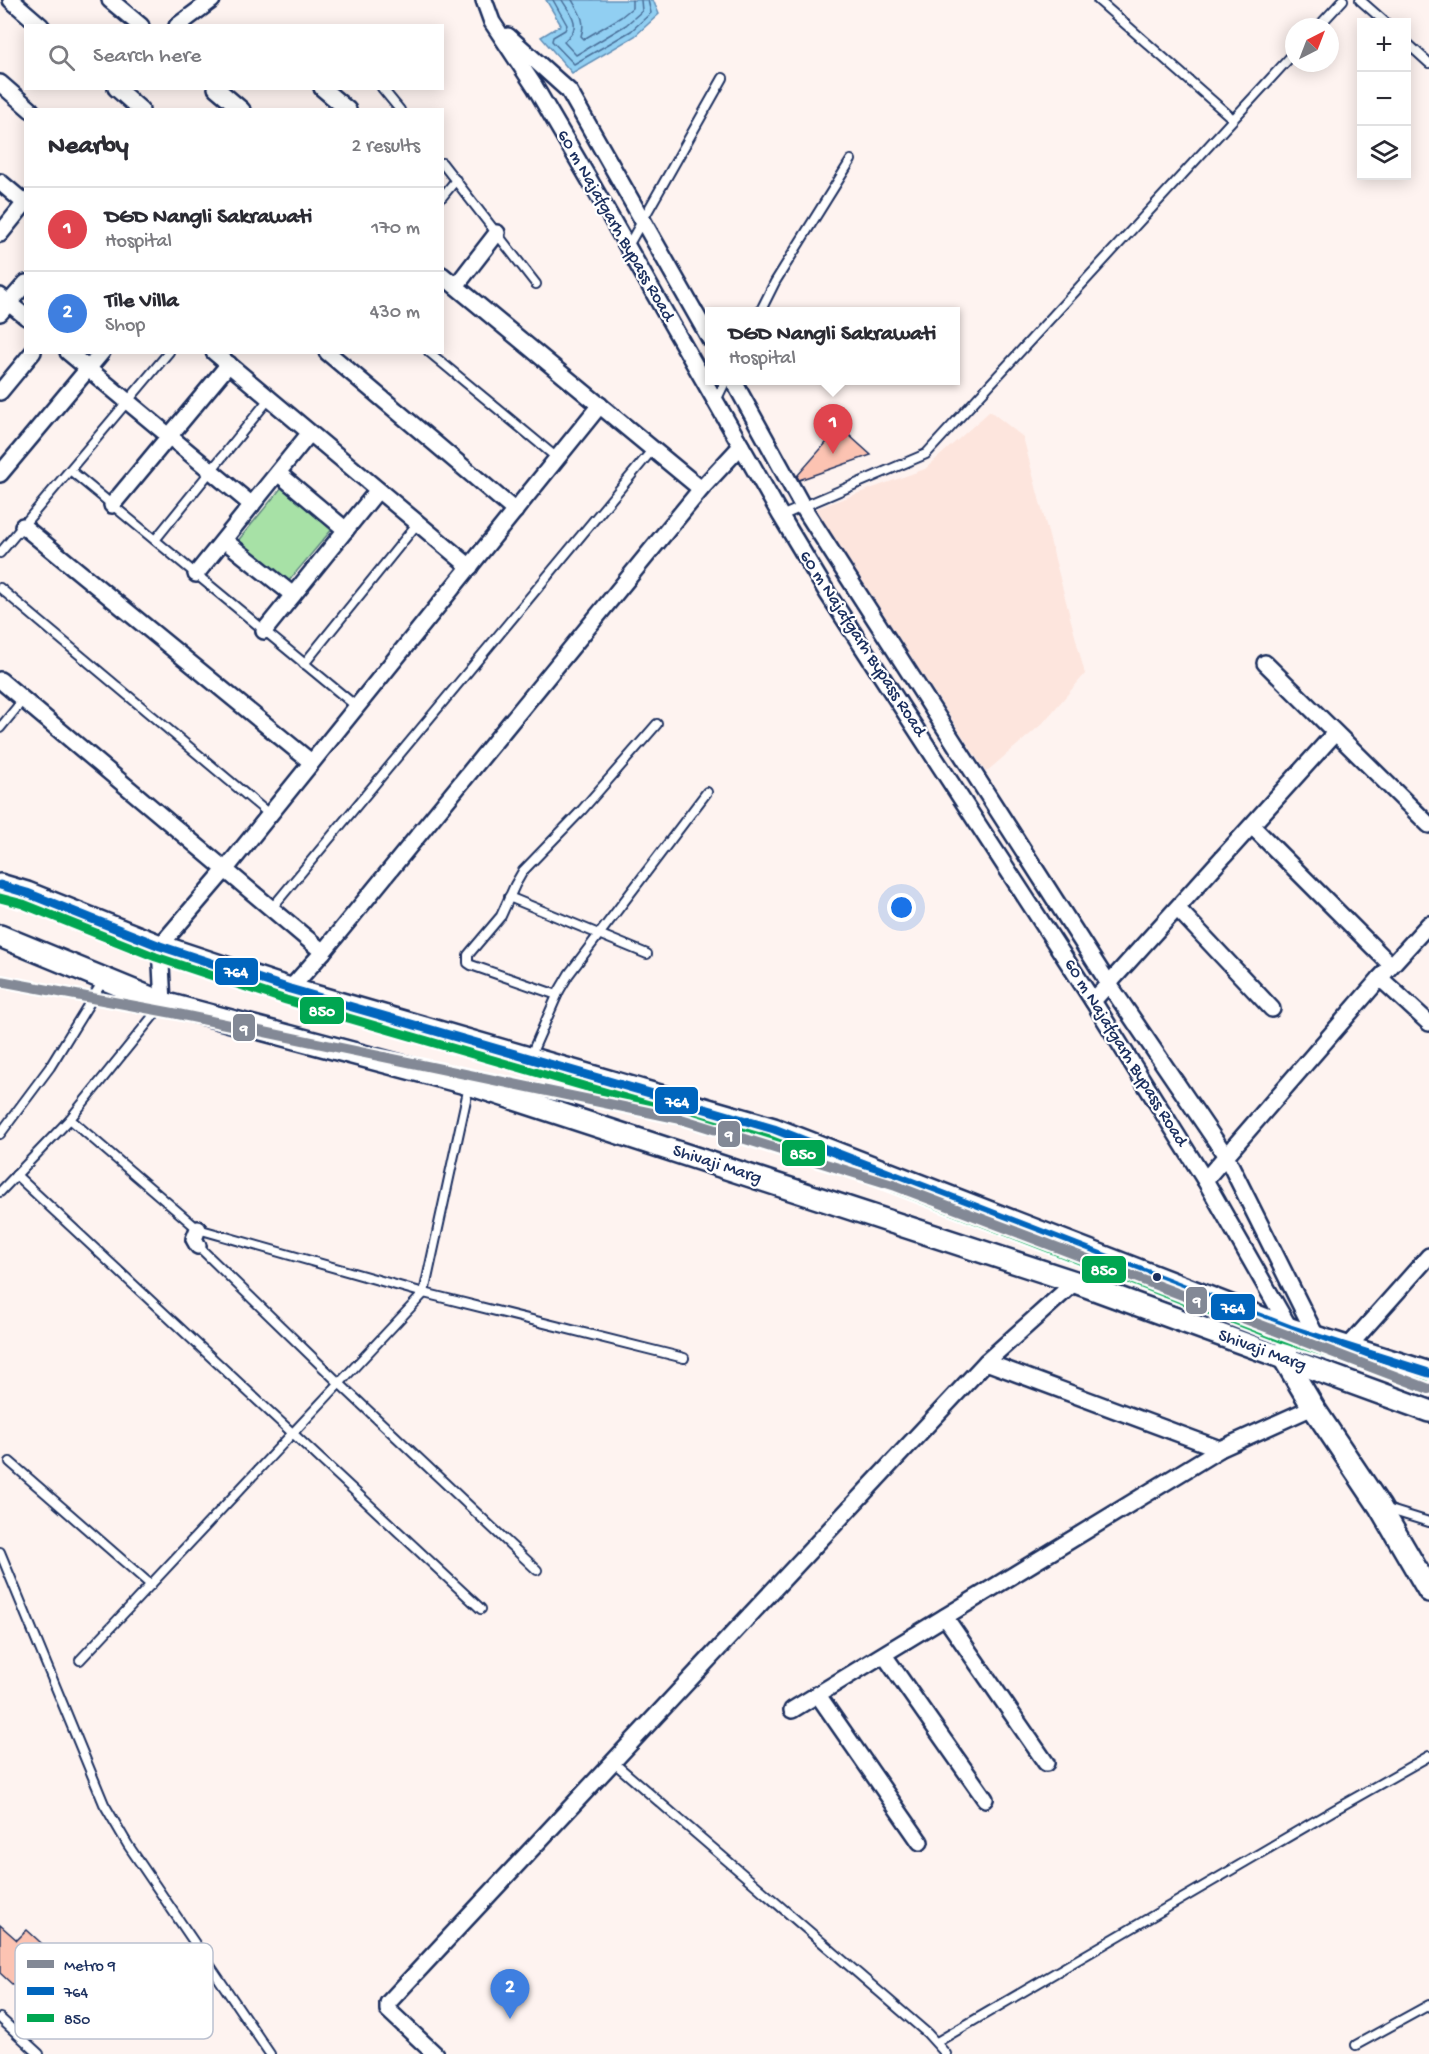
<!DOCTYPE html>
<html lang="en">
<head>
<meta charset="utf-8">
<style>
  body { margin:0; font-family:"Gochi Hand",sans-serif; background:#f2f2f3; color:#2b2b33 }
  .controls { position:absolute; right:18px; top:18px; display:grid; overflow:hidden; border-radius:0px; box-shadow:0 3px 15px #0003 }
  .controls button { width:54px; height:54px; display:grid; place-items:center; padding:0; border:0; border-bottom:2px solid #e1e1e2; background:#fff; color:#2b2b33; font:30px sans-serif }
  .compass { position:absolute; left:1285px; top:18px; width:54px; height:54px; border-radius:50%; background:#fff; box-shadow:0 3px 15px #0003; rotate:42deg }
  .you { position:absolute; left:902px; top:908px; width:21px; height:21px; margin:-15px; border:4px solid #fff; border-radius:50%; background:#1a73e8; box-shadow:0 0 0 9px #1a73e833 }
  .badge { display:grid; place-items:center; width:39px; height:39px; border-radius:50%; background:#d1495b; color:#fff; font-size:20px; font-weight:700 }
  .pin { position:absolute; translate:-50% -50px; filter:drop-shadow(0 2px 3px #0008) }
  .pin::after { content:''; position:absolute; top:32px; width:21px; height:18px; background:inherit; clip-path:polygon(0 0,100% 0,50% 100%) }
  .popup { position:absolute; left:705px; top:307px; width:255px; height:78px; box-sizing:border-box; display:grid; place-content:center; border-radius:0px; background:#fff; filter:drop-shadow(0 2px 4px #0005); font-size:20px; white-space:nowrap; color:#7c7c81 }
  .popup b { font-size:22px; color:#2b2b33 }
  .popup::after { content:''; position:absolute; left:50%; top:100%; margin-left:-12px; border:12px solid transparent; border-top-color:#fff }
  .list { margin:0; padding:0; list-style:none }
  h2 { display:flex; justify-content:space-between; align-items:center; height:78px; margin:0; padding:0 24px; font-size:26px }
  h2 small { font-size:20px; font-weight:400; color:#7c7c81 }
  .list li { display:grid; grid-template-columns:39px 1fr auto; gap:18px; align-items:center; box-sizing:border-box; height:84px; padding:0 24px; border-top:2px solid #e1e1e2 }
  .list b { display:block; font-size:22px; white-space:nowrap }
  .list p { margin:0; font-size:20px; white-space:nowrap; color:#7c7c81 }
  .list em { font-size:20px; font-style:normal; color:#7c7c81 }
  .icon { flex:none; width:33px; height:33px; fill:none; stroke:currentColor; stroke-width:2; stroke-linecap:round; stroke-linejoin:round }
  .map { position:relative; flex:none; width:1429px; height:2054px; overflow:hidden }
  .search { position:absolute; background:#fff; box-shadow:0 3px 15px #0003; left:24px; top:24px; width:420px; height:66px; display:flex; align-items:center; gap:15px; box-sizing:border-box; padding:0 21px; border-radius:0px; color:#7c7c81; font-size:22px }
  .panel { position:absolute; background:#fff; box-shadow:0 3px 15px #0003; left:24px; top:108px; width:420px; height:246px; border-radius:0px }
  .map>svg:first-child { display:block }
  .built { fill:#fde5dd }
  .green { fill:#a7e1a6; stroke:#618882; stroke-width:1.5 }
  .water { fill:#91cff2; stroke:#628fb7; stroke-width:1.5 }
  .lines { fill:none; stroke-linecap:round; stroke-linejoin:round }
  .shore { stroke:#4a6f99; stroke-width:1.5 }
  .building { fill:#fcc3b2; stroke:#1b2f5e; stroke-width:1.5 }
  .lane-casing { stroke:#1b2f5e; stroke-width:12 }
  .street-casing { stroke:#1b2f5e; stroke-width:20 }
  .secondary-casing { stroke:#1b2f5e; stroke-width:26 }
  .lane { stroke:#fff; stroke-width:8 }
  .street { stroke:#fff; stroke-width:15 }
  .secondary { stroke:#fff; stroke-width:21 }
  .bus-1-casing { stroke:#fff; stroke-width:14 }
  .bus-2-casing { stroke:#fff; stroke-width:14 }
  .bus-1 { stroke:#0065bd; stroke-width:9 }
  .bus-2 { stroke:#00a651; stroke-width:9 }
  .metro-1-casing { stroke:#fff; stroke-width:15 }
  .metro-1 { stroke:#838996; stroke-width:10 }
  .bus-dot { fill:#1b2f5e; stroke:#fff; stroke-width:2 }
  .labels { text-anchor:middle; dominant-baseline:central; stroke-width:4.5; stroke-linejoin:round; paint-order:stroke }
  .street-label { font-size:18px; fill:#1b2f5e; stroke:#fff }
  .key { fill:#fff; stroke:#bbc1cf; stroke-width:1.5 }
  .key-label { font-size:16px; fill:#1b2f5e }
  .line-badge { stroke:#fff; stroke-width:2 }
  .badge-label { font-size:16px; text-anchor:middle; font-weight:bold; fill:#fff }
</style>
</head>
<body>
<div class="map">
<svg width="1429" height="2054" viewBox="0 0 1429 2054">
  <rect width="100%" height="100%" fill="#fef3f0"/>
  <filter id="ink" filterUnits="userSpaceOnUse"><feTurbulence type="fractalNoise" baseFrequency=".0167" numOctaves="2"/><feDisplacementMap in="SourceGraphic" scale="12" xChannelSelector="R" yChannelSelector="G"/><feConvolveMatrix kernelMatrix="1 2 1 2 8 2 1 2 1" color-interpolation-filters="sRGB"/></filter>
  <g filter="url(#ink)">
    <path class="built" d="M990,411L1023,437L1085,674L1042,724L986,772L815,509L925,469Z"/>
    <path class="green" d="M282,487L333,528L287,583L237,542Z"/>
    <path class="water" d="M546,0H653L659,14L635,36L572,73L541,37L561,25Z"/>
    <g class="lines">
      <g class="shore">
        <path d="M553,0L567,25L565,30L553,37L552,41L574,64L631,31L651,13L648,0"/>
        <path d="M562,0C567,9 578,20 573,31C571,36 566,38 564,42L576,55L626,25L642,11L641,0"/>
        <path d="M572,0C580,13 586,21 581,36L584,39L621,17L632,8V0"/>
      </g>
    </g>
    <g class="building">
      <path d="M840,427L871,455L799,480L797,476Z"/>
      <path d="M0,1925L17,1940L27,1930L86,1984L52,2021L0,1973Z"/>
    </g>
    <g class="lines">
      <g class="lane-casing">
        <g id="lane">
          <path d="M1098,0L1233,119"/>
          <path d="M1360,0L1385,22"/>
          <path d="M1318,27L1343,0"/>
          <path d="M1406,42L1429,63"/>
          <path d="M382,88L400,110"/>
          <path d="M442,163L536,284"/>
          <path d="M442,197L456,180"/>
          <path d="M628,246L723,78"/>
          <path d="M760,312L775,282L851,160"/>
          <path d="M429,352L557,458"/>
          <path d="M716,401L726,380"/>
          <path d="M70,470L357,707"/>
          <path d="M781,516L926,454L1294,53"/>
          <path d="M155,540L269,399"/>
          <path d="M0,553L169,352"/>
          <path d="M0,588L269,814"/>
          <path d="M304,664L417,524"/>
          <path d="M0,728L23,700"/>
          <path d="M509,897L647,954"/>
          <path d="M271,909L653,449"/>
          <path d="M557,995L471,965L468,963V955L501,916L515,885L523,871L582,810L657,724"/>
          <path d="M530,1057L559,991L569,974L707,792"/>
          <path d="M70,1119L198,1229L424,1293L684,1358"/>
          <path d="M0,1134L50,1067L103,981"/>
          <path d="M16,1175L481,1609"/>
          <path d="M0,1192L70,1119L162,1005"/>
          <path d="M198,1246L339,1383L537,1570"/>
          <path d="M10,1462L151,1585"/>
          <path d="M1387,1509L1429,1522"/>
          <path d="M0,1552L104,1804L128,1845L270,2054"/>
          <path d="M80,1660L424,1293L469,1086"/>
          <path d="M613,1762L927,2033L946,2054"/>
          <path d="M0,2018L39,2054"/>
          <path d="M937,2042L1334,1810L1429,1756"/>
          <path d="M1356,2045L1429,2005"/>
        </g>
      </g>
      <g class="street-casing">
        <g id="street">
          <path d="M11,0L41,26"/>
          <path d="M110,0L141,26"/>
          <path d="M484,0L492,22L535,87L590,181L781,516L828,594L1093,1001L1205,1180L1290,1329"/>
          <path d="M177,26L212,0"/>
          <path d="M508,36L569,91L710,339"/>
          <path d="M0,83L31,110"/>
          <path d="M116,88L141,110"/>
          <path d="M216,88L242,110"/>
          <path d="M322,88L348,110"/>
          <path d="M0,182L26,204"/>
          <path d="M0,234L25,203"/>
          <path d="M442,275L701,489"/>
          <path d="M456,286L497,233"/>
          <path d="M0,296L26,317"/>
          <path d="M0,313L26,283"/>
          <path d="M68,352L252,505"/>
          <path d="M214,352L470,567"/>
          <path d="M327,352L515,511"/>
          <path d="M733,380L803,507L1109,984L1226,1156L1317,1338"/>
          <path d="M0,392L33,352"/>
          <path d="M278,473L346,530"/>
          <path d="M0,474L102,352"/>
          <path d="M112,505L229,364"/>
          <path d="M23,526L311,762"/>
          <path d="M224,540L293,595"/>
          <path d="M196,574L309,434"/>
          <path d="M264,631L378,490"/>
          <path d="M1265,663L1429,825"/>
          <path d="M0,680L323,952"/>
          <path d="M1253,827L1391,965"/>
          <path d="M1178,909L1272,1009"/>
          <path d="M1380,978L1429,1023"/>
          <path d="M290,989L323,952L701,489L741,446"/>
          <path d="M1093,1001L1335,733"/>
          <path d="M163,1003L160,946L225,870L600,405"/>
          <path d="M1205,1180L1380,978L1429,924"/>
          <path d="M198,1229L194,1239L198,1246"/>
          <path d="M1347,1348L1429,1256"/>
          <path d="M986,1362L1220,1449"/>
          <path d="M945,1617L1046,1763"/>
          <path d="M884,1655L985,1799"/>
          <path d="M818,1695L920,1842"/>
          <path d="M792,1710L1220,1449L1313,1407"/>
          <path d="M435,2054L388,2010V2003L986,1362L1075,1282"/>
        </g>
      </g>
      <g class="secondary-casing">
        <g id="secondary">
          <path d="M0,885L27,893L160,946L290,989L774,1129L1290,1329L1429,1373"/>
          <path d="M0,936L163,1003L469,1084L1075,1282L1429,1411"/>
          <path d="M1290,1329L1285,1360L1313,1407L1380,1507L1429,1591"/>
        </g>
      </g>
      <use href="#lane" class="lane"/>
      <use href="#street" class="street"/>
      <use href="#secondary" class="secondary"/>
      <g class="bus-1-casing">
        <path id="bus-1" d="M0,885L27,893L160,946L290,989L774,1129L1290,1329L1429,1373"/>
      </g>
      <g class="bus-2-casing">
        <path id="bus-2" d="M0,898L23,904L156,957L286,1000L770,1140L1286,1340L1425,1384"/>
      </g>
      <use href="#bus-1" class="bus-1"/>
      <use href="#bus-2" class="bus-2"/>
      <g class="metro-1-casing">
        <path id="metro-1" d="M0,981L173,1013L681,1119L896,1186L1429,1389"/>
      </g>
      <use href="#metro-1" class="metro-1"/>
    </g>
  </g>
  <circle class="bus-dot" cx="1157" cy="1277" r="5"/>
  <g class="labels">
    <g class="street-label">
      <text transform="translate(615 226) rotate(60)">60 m Najafgarh Bypass Road</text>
      <text transform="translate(862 644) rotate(57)">60 m Najafgarh Bypass Road</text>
      <text transform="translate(1125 1053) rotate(58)">60 m Najafgarh Bypass Road</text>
      <text transform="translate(717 1165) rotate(18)">Shivaji Marg</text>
      <text transform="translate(1262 1351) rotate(20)">Shivaji Marg</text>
    </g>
  </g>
  <rect x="15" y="1943" width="198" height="96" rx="9" class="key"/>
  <rect x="27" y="1960" width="27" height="8" fill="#838996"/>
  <rect x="27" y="1987" width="27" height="8" fill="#0065bd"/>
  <rect x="27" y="2014" width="27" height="8" fill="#00a651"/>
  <g class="key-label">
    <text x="64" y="1970">Metro 9</text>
    <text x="64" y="1997">764</text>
    <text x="64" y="2024">850</text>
  </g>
  <g class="line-badge">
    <rect x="214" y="957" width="45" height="29" rx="6" fill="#0065bd"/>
    <rect x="299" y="996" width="46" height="29" rx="6" fill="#00a651"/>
    <rect x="232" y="1013" width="24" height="29" rx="6" fill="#838996"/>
    <rect x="654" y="1086" width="45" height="29" rx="6" fill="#0065bd"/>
    <rect x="717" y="1120" width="24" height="28" rx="6" fill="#838996"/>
    <rect x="781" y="1139" width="45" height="28" rx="6" fill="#00a651"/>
    <rect x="1081" y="1255" width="46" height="29" rx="6" fill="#00a651"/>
    <rect x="1185" y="1286" width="23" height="29" rx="6" fill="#838996"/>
    <rect x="1210" y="1293" width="46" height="28" rx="6" fill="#0065bd"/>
  </g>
  <g class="badge-label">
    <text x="236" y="977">764</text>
    <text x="322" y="1016">850</text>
    <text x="244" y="1034">9</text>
    <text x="677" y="1107">764</text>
    <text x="729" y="1140">9</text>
    <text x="803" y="1159">850</text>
    <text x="1104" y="1275">850</text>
    <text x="1197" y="1306">9</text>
    <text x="1233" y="1313">764</text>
  </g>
</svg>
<div class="controls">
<button>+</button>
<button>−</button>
<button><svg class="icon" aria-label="layers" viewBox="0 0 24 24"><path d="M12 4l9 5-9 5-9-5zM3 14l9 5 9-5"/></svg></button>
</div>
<svg class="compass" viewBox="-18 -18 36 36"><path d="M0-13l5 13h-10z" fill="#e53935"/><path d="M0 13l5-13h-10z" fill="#7c7c81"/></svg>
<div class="you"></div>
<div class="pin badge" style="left:833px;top:454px;background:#e0444e">1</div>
<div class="popup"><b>DGD Nangli Sakrawati</b>Hospital</div>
<div class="pin badge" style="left:510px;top:2019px;background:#3f7fe0">2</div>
<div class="search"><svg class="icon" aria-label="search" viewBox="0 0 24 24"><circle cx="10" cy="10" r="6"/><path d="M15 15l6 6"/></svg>Search here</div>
<section class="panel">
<h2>Nearby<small>2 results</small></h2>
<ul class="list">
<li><span class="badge" style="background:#e0444e">1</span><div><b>DGD Nangli Sakrawati</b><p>Hospital</p></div><em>170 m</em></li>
<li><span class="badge" style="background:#3f7fe0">2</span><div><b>Tile Villa</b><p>Shop</p></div><em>430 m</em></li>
</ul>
</section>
</div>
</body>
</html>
